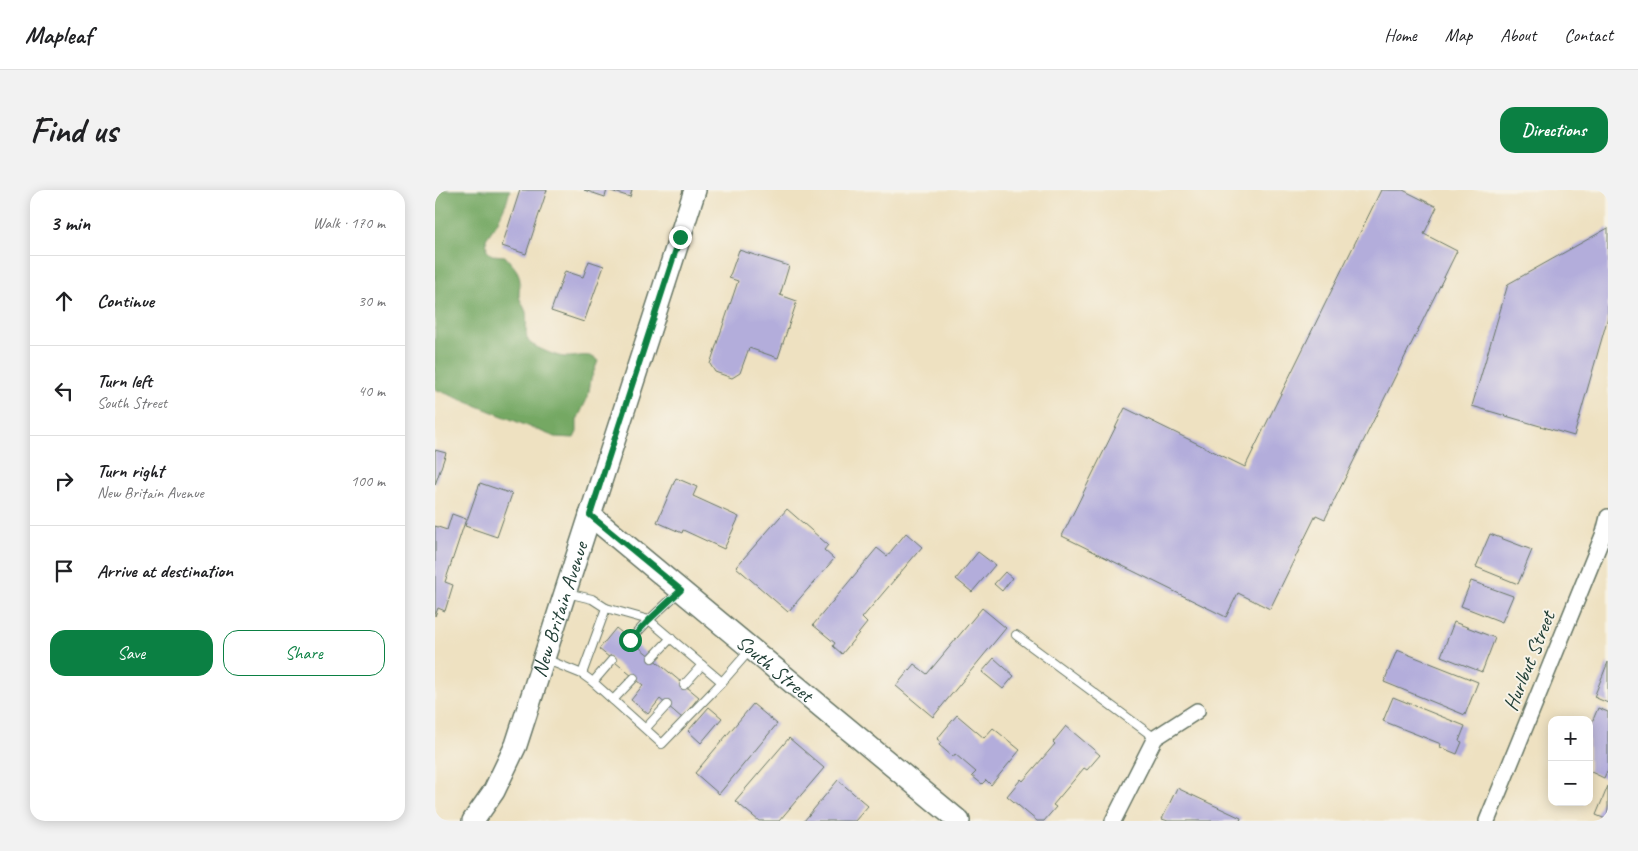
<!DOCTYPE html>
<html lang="en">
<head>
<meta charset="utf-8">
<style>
  body { margin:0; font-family:Caveat,sans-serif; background:#f2f2f2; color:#202124 }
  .controls { position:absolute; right:15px; bottom:15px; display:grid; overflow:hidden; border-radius:10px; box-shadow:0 2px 12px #0003 }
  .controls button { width:45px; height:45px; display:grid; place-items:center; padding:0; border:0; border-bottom:1px solid #e0e0e0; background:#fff; color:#202124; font:25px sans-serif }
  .stop { position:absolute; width:15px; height:15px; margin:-11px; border:4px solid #0b8043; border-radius:50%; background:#fff }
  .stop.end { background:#0b8043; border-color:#fff; box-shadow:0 1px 5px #0008 }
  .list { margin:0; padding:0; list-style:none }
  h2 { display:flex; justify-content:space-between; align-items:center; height:65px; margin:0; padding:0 20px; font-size:21px }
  h2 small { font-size:16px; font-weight:400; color:#757577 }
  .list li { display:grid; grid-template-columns:32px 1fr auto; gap:15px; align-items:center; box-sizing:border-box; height:90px; padding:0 20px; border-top:1px solid #e0e0e0 }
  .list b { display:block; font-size:19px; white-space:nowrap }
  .list p { margin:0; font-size:16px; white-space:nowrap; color:#757577 }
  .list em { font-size:16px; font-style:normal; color:#757577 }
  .actions { display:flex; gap:10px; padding:15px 20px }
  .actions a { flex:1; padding:11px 0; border:1px solid #0b8043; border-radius:15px; text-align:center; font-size:18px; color:#0b8043 }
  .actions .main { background:#0b8043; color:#fff }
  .icon { flex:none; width:28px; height:28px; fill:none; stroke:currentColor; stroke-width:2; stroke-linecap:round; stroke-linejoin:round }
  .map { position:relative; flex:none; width:1173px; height:631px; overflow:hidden; border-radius:15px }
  header { display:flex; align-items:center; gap:30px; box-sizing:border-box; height:70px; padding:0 25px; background:#fff; border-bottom:1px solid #e0e0e0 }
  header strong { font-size:24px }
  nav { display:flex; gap:28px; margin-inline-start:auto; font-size:18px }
  .intro { display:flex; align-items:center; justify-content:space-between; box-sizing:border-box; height:120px; padding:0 30px }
  h1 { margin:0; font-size:35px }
  .button { padding:12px 22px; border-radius:15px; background:#0b8043; color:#fff; font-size:18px; font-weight:700 }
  main { display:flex; gap:30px; padding:0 30px }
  aside { flex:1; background:#fff; border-radius:15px; box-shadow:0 2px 12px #0003 }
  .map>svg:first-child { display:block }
  .forest { fill:#75a863; stroke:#4a724c }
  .building { fill:#b3addb }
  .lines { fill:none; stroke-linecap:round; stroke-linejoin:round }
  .lane-casing { stroke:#677665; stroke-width:10 }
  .street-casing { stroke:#677665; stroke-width:18 }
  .secondary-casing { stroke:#677665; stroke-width:24 }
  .lane { stroke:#fff; stroke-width:8 }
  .street { stroke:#fff; stroke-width:15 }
  .secondary { stroke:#fff; stroke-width:21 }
  .route { stroke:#0b8043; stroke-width:6 }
  .labels { text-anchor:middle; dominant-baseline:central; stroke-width:4; stroke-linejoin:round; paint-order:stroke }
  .street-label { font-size:21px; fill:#1f3d34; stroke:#f7f3e8 }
</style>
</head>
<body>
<header>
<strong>Mapleaf</strong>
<nav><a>Home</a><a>Map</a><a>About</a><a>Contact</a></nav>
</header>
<div class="intro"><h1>Find us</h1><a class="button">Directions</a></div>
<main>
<aside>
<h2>3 min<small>Walk · 170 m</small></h2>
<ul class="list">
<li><svg class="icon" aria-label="ahead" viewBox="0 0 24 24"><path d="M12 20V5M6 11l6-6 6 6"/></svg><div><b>Continue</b></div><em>30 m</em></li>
<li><svg class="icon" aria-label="left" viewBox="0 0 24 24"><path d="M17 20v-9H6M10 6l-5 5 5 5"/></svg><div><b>Turn left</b><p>South Street</p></div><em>40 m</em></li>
<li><svg class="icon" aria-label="right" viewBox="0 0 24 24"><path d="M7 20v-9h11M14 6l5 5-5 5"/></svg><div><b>Turn right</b><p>New Britain Avenue</p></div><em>100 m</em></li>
<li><svg class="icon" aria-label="arrive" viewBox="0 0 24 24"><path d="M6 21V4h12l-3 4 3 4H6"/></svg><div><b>Arrive at destination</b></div></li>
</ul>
<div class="actions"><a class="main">Save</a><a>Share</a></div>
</aside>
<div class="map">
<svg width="1173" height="631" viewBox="0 0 1173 631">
  <rect width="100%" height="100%" fill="#f7f3e8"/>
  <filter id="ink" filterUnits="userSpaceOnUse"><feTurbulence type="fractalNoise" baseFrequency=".02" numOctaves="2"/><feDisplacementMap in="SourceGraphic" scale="10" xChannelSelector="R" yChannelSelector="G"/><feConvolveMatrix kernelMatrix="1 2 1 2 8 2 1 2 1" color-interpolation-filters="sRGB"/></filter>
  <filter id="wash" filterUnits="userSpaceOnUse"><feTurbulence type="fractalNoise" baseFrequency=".0096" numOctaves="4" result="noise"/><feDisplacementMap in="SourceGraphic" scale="20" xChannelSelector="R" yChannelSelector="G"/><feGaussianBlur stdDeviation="1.12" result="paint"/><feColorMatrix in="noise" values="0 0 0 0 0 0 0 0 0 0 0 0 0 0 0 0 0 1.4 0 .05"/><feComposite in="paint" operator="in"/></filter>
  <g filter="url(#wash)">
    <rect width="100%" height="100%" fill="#eee1c1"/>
    <path class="forest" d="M0,0H75L72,11L62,33L51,49L52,61L57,65L70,66C74,71 79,76 82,81C87,90 84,96 84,104C84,110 89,116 91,122C93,131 88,146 95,153C102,158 122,167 130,167C143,168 153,161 163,171L156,189L153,207L142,230V242L139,248L120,247L0,199Z"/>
    <g id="blocks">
      <g class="building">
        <path d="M85,0H112L91,64L67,56Z"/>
        <path d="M149,0H172L170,7Z"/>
        <path d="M173,0H197L195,7Z"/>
        <path d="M946,0H968L1002,17L989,44L1022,61L890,329L881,325L835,419L803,403L791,427L627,346L690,218L810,277Z"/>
        <path d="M1173,38V127L1139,246L1037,216L1073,94Z"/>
        <path d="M304,60L354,76L345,105L362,111L343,168L314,158L305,183L297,188L280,182L275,174L303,91L294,88Z"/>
        <path d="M154,71L169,76L149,132L116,121L130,81L148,87Z"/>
        <path d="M0,260L11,263L0,295Z"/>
        <path d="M241,288L262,297L258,306L304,327L289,359L248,340L247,343L222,332Z"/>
        <path d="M45,293L77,304L62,347L30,336Z"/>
        <path d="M352,319L393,355L389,360L399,369L353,422L301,377Z"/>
        <path d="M17,324L31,329L10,392L18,395L10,421L3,418L0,426V336L12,340Z"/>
        <path d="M471,343L487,357L427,428L432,433L407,464L398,456L400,453L378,435L442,358L452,366Z"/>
        <path d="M1055,344L1097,360L1083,394L1041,377Z"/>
        <path d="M543,362L560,375L537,402L521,389Z"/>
        <path d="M570,382L577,388L567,401L559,394Z"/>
        <path d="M1036,391L1078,406L1067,432L1026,416Z"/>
        <path d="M547,418L571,438L498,527L461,496L479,474L492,484Z"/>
        <path d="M1019,432L1060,448L1047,482L1006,466Z"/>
        <path d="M181,438L264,507L247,528L225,509L213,524L196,510L208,495L164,459Z"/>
        <path d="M962,460L1043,492L1030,525L949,492Z"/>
        <path d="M559,468L579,486L568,499L547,482Z"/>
        <path d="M1173,472V513L1159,507Z"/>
        <path d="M958,507L1030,536L1024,551L1027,552L1022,564L1005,557L1006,554L948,531Z"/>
        <path d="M318,514L342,534L284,604L260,583Z"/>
        <path d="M274,517L287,528L266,553L253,541Z"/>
        <path d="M1163,518L1173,522V579L1169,588L1154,581V539Z"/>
        <path d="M522,525L549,548L558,538L585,560L556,595L551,590L547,594L537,586L541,582L520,564L518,567L504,555L506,552L502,549Z"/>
        <path d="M631,536L665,565L652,580L649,578L618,615L621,617L609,631H602L572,606L586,589L588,591L620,554L618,552Z"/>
        <path d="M354,548L389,578L344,631H324L300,611Z"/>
        <path d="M403,590L433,616L420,631H369Z"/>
        <path d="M1173,596V630L1161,625Z"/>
        <path d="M742,598L806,628L805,631H733L727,629Z"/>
      </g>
    </g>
  </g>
  <g filter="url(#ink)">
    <use href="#blocks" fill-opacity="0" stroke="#677665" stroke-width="1"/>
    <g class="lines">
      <g class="lane-casing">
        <g id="lane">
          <path d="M245,401L214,430L287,492L315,460"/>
          <path d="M132,403L157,409L171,418L147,484"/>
          <path d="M171,418L214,430L195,450"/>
          <path d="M581,445L720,548"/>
          <path d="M217,468L236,448"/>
          <path d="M110,469L147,484L158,492L227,554L287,492"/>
          <path d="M158,492L177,470"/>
          <path d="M249,495L267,475"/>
          <path d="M178,510L199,488"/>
          <path d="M211,538L232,515"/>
        </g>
      </g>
      <g class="street-casing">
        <g id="street">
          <path d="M678,631L720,548L762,521"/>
          <path d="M1052,631L1169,343L1173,327"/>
        </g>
      </g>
      <g class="secondary-casing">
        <g id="secondary">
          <path id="s1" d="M155,325L524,631"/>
          <path id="s2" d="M38,631L59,601L81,555L260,0"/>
        </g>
      </g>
      <use href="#lane" class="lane"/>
      <use href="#street" class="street"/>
      <use href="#secondary" class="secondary"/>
    </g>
  </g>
  <g class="lines" filter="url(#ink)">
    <path class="route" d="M195,450L214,430L246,400L155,325L245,47"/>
  </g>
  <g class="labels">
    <g class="street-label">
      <text stroke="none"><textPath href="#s2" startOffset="230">New Britain Avenue</textPath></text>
      <text transform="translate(1094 471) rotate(-68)">Hurlbut Street</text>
      <text stroke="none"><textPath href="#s1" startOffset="240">South Street</textPath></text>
    </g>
  </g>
</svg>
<div class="controls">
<button>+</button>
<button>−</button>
</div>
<div class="stop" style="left:195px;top:450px"></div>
<div class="stop end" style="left:245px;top:47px"></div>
</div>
</main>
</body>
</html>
